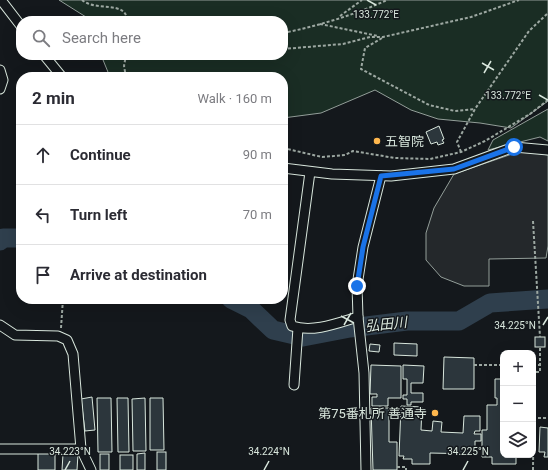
<!DOCTYPE html>
<html lang="en">
<head>
<meta charset="utf-8">
<style>
  body { margin:0; font-family:Roboto,"Noto Sans JP",sans-serif; background:#f7f7f7; color:#2b2b33 }
  .controls { position:absolute; right:12px; bottom:12px; display:grid; overflow:hidden; border-radius:8px; box-shadow:0 4px 16px #0002 }
  .controls button { width:36px; height:36px; display:grid; place-items:center; padding:0; border:0; border-bottom:1px solid #e1e1e2; background:#fff; color:#2b2b33; font:20px sans-serif }
  .stop { position:absolute; width:12px; height:12px; margin:-9px; border:3px solid #1a73e8; border-radius:50%; background:#fff }
  .stop.end { background:#1a73e8; border-color:#fff; box-shadow:0 1px 4px #0008 }
  .list { margin:0; padding:0; list-style:none }
  h2 { display:flex; justify-content:space-between; align-items:center; height:52px; margin:0; padding:0 16px; font-size:17px }
  h2 small { font-size:13px; font-weight:400; color:#7c7c81 }
  .list li { display:grid; grid-template-columns:26px 1fr auto; gap:12px; align-items:center; box-sizing:border-box; height:60px; padding:0 16px; border-top:1px solid #e1e1e2 }
  .list b { display:block; font-size:15px; white-space:nowrap }
  .list em { font-size:13px; font-style:normal; color:#7c7c81 }
  .icon { flex:none; width:22px; height:22px; fill:none; stroke:currentColor; stroke-width:2; stroke-linecap:round; stroke-linejoin:round }
  .map { position:relative; flex:none; width:548px; height:470px; overflow:hidden }
  .search { position:absolute; background:#fff; box-shadow:0 4px 16px #0002; left:16px; top:16px; width:272px; height:44px; display:flex; align-items:center; gap:10px; box-sizing:border-box; padding:0 14px; border-radius:16px; color:#7c7c81; font-size:15px }
  .panel { position:absolute; background:#fff; box-shadow:0 4px 16px #0002; left:16px; top:72px; width:272px; height:232px; border-radius:16px }
  .map>svg:first-child { display:block }
  .green { fill:#1a2d24; stroke:#939e99 }
  .parking { fill:#24282b; stroke:#939e99 }
  .lines { fill:none; stroke-linecap:round; stroke-linejoin:round }
  .river { stroke:#2f3f4d; stroke-width:19 }
  .building { fill:#2c363c; stroke:#d8e6dc }
  .street-casing { stroke:#d8e6dc; stroke-width:11 }
  .path { stroke:#9da8a2; stroke-width:2; stroke-dasharray:3 2; stroke-linecap:butt }
  .street { stroke:#14181c; stroke-width:9 }
  .route { stroke:#1a73e8; stroke-width:5 }
  .ticks { fill:none; stroke:#d8e6dc; stroke-width:1.5 }
  .poi-dot { fill:#ffb74d; stroke:#14181c; stroke-width:1.5 }
  .labels { text-anchor:middle; dominant-baseline:central; stroke-width:3; stroke-linejoin:round; paint-order:stroke }
  .poi-label { font-size:13px; fill:#d8e6dc; stroke:#14181c; text-anchor:start }
  .water-label { font-size:14px; font-style:italic; fill:#d8e6dc; stroke:#14181c }
  .ticks-label { font-size:10px; text-anchor:middle; fill:#d8e6dc; stroke:#14181c; stroke-width:3; stroke-linejoin:round; paint-order:stroke }
</style>
</head>
<body>
<div class="map">
<svg width="548" height="470" viewBox="0 0 548 470">
  <rect width="100%" height="100%" fill="#14181c"/>
  <g class="green">
    <path d="M59,0H548V101L511,128L480,123L438,119L411,110L375,90L321,113L283,118V77H110L101,55H283V21H88L86,17Z"/>
    <path d="M548,109V141L540,137L488,150L493,140Z"/>
  </g>
  <path class="parking" d="M528,152L548,155V246L546,258L489,259V286H464L441,277L426,260V233L434,208L454,174L515,153Z"/>
  <g class="lines">
    <g class="river">
      <path d="M0,241L3,238H21"/>
      <path d="M231,299L251,309L273,330L303,337L350,328L407,321H459L490,303L548,299"/>
    </g>
  </g>
  <g class="building">
    <path d="M439,126L444,139L442,140L444,143L438,145L437,142L431,144L426,132Z"/>
    <rect x="535" y="337" width="10" height="10"/>
    <path d="M394,343L417,344V356L394,355Z"/>
    <path d="M370,344L380,345L379,352L369,351Z"/>
    <path d="M444,357L474,358V389H443Z"/>
    <path d="M371,365L401,366V398H388V406H372V397H377V394H370Z"/>
    <path d="M403,365L424,366L423,383H411V393H423V402H411V405H407V399H403V395H407V379H403Z"/>
    <path d="M495,379H503V455H526L516,456V464H492V457H482V430H487V405H497V398H495Z"/>
    <path d="M92,397L95,430L85,431L81,399Z"/>
    <path d="M97,398H111L112,452H98Z"/>
    <path d="M117,398H128L129,452H118Z"/>
    <path d="M145,398L146,451H133L132,399Z"/>
    <path d="M150,398H163L164,450H150Z"/>
    <path d="M401,406L422,407L421,430L432,431L433,421L442,422L441,432L463,433L464,416H480V431H475L474,434H481V441H475V454L430,453V464H412V459H403L404,456H399Z"/>
    <path d="M371,408H389V442H397V470H373Z"/>
    <path d="M540,427L548,428V457H544L545,452H539Z"/>
    <rect x="157" y="452" width="9" height="18"/>
    <rect x="38" y="453" width="17" height="17"/>
    <path d="M145,453V470H137V454Z"/>
    <path d="M63,454H78L77,470H62Z"/>
    <rect x="100" y="454" width="9" height="16"/>
    <rect x="120" y="455" width="13" height="15"/>
  </g>
  <g class="lines">
    <g class="street-casing">
      <g id="street">
        <path d="M1,0L21,26"/>
        <path d="M44,55L62,77"/>
        <path d="M0,70L3,80L0,89"/>
        <path d="M283,168L332,174L391,176L454,169L514,147L548,150"/>
        <path d="M310,172L290,320L292,326C313,333 338,323 358,317"/>
        <path d="M0,325L15,335L58,336L67,340L73,354L81,449L91,470"/>
        <path d="M294,385L298,328"/>
        <path d="M0,449H81"/>
        <path d="M366,470L364,373L358,317L357,286L363,247L381,176"/>
      </g>
    </g>
    <g class="path">
      <path d="M82,0C96,12 127,0 127,21"/>
      <path d="M340,16L362,0"/>
      <path d="M320,24L378,36"/>
      <path d="M283,33C318,26 354,15 387,0"/>
      <path d="M382,38L365,48L361,69L429,105L455,111L475,109"/>
      <path d="M283,49L343,44L370,37H383L471,17L519,0"/>
      <path d="M126,77L124,66L126,55"/>
      <path d="M283,148L322,157L345,155L353,151L395,158L430,159L461,152L485,141L530,114L548,100"/>
      <path d="M461,152L457,142L475,109L529,31L548,13"/>
      <path d="M533,221L540,337"/>
      <path d="M61,328L63,299"/>
      <path d="M474,365H503"/>
      <path d="M533,365H540"/>
      <path d="M533,418H548"/>
      <path d="M397,467H406V470"/>
      <path d="M533,470L534,372H540V347"/>
    </g>
    <use href="#street" class="street"/>
  </g>
  <g class="lines">
    <path class="route" d="M357,286L363,247L381,176L454,169L514,147"/>
  </g>
  <path class="ticks" d="M367,0L376,5M482,63L494,70M484,73L491,61M539,95L548,100M341,316L354,323M344,325L351,313M543,325L548,317M65,470L70,461M264,470L269,461M463,470L468,461"/>
  <g class="poi-dot">
    <circle cx="377" cy="141" r="4"/>
    <circle cx="435" cy="413" r="4"/>
  </g>
  <g class="labels">
    <g class="poi-label">
      <text x="385" y="141">五智院</text>
      <text x="427" y="413" text-anchor="end">第75番札所 善通寺</text>
    </g>
    <g class="water-label">
      <text transform="translate(386 324) rotate(-6)">弘田川</text>
    </g>
  </g>
  <g class="ticks-label">
    <text x="376" y="18">133.772°E</text>
    <text x="508" y="99">133.772°E</text>
    <text x="515" y="329">34.225°N</text>
    <text x="70" y="455">34.223°N</text>
    <text x="269" y="455">34.224°N</text>
    <text x="468" y="455">34.225°N</text>
  </g>
</svg>
<div class="controls">
<button>+</button>
<button>−</button>
<button><svg class="icon" aria-label="layers" viewBox="0 0 24 24"><path d="M12 4l9 5-9 5-9-5zM3 14l9 5 9-5"/></svg></button>
</div>
<div class="stop" style="left:514px;top:147px"></div>
<div class="stop end" style="left:357px;top:286px"></div>
<div class="search"><svg class="icon" aria-label="search" viewBox="0 0 24 24"><circle cx="10" cy="10" r="6"/><path d="M15 15l6 6"/></svg>Search here</div>
<section class="panel">
<h2>2 min<small>Walk · 160 m</small></h2>
<ul class="list">
<li><svg class="icon" aria-label="ahead" viewBox="0 0 24 24"><path d="M12 20V5M6 11l6-6 6 6"/></svg><div><b>Continue</b></div><em>90 m</em></li>
<li><svg class="icon" aria-label="left" viewBox="0 0 24 24"><path d="M17 20v-9H6M10 6l-5 5 5 5"/></svg><div><b>Turn left</b></div><em>70 m</em></li>
<li><svg class="icon" aria-label="arrive" viewBox="0 0 24 24"><path d="M6 21V4h12l-3 4 3 4H6"/></svg><div><b>Arrive at destination</b></div></li>
</ul>
</section>
</div>
</body>
</html>
